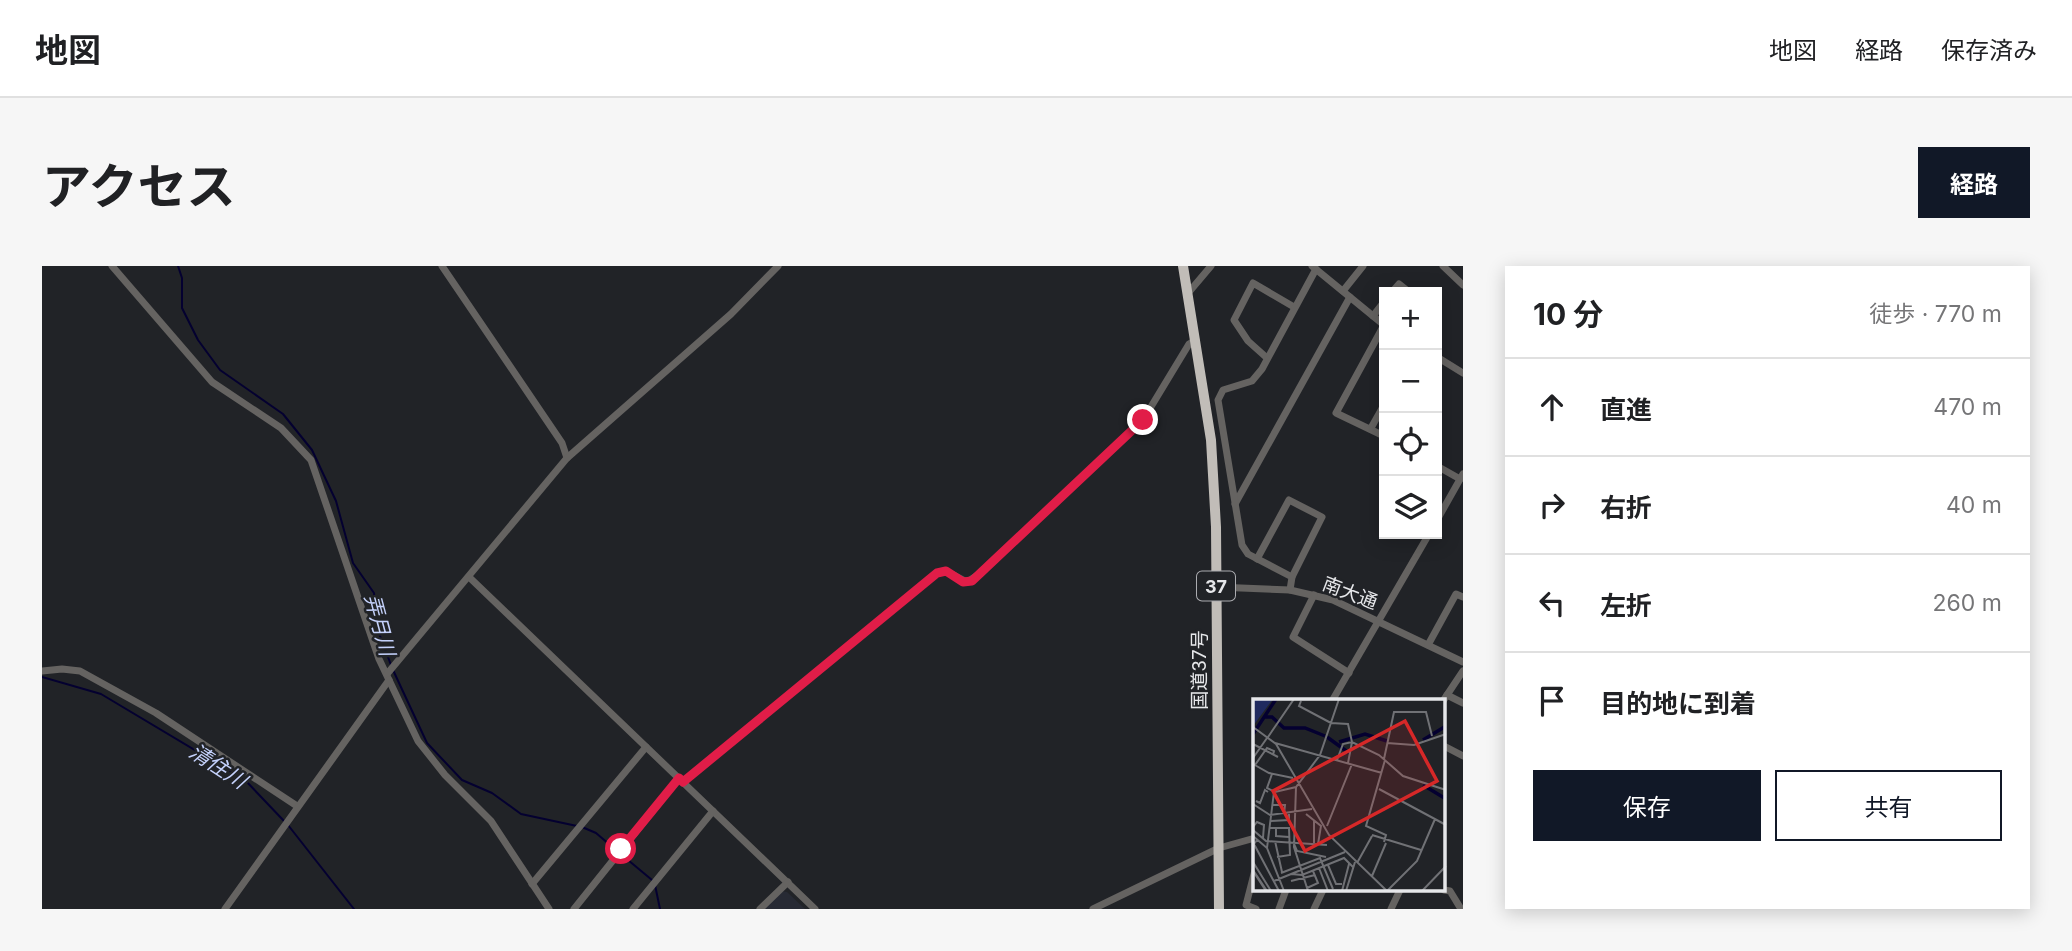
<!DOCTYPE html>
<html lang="ja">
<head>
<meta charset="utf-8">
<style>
  body { margin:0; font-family:Inter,"Noto Sans JP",sans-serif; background:#f6f6f6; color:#202124 }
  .controls { position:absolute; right:21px; top:21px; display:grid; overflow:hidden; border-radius:0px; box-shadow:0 4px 18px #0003 }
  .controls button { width:63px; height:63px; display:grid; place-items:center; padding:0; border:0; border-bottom:2px solid #e0e0e0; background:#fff; color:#202124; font:35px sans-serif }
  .stop { position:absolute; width:21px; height:21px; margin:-16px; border:5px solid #e11d48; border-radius:50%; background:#fff }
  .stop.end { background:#e11d48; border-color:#fff; box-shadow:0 2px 7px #0008 }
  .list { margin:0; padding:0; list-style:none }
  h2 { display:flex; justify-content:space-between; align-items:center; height:91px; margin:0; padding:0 28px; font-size:30px }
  h2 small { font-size:23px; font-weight:400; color:#757577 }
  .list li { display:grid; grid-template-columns:46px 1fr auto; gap:21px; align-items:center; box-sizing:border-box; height:98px; padding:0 28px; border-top:2px solid #e0e0e0 }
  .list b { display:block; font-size:26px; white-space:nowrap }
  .list em { font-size:23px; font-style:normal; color:#757577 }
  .actions { display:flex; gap:14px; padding:21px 28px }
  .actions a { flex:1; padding:16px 0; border:2px solid #111827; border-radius:0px; text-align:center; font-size:24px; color:#111827 }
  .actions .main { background:#111827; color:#fff }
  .icon { flex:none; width:38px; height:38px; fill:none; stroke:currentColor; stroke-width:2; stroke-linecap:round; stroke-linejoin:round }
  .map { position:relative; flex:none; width:1421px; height:643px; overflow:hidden; border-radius:0px }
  header { display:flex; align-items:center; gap:42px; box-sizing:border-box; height:98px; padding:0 35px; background:#fff; border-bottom:2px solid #e0e0e0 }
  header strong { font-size:33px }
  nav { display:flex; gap:38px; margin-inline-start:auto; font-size:24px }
  .intro { display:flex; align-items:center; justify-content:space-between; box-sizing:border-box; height:168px; padding:0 42px }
  h1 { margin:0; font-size:49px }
  .button { padding:18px 32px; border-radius:0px; background:#111827; color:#fff; font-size:24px; font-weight:700 }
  main { display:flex; gap:42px; padding:0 42px }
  aside { flex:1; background:#fff; border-radius:0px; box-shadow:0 4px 18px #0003 }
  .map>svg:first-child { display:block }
  .built { fill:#272a34 }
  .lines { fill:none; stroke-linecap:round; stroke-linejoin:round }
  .stream { stroke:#040030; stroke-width:2 }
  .minor { stroke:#656361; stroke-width:7 }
  .highway { stroke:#c1bdb8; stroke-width:10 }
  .route { stroke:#e11d48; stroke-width:9 }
  .labels { text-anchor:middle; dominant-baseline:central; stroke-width:5; stroke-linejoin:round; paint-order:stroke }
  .shield { fill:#212327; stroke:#abacb0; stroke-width:2 }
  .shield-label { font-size:18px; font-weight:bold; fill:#e6e7ea }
  .street-label { font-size:19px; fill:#e6e7ea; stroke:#212327 }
  .water-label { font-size:21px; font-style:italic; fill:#c4d1fb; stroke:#212327 }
  .inset-river { fill:none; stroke:#040030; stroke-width:3.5 }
  .inset-road { fill:none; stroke:#707175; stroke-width:2 }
  .view { fill:#d62828; fill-opacity:0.15; stroke:#d62828; stroke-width:3.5 }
  .inset-edge { fill:none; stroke:#e6e7ea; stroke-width:3.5 }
</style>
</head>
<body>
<header>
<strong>地図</strong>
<nav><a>地図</a><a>経路</a><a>保存済み</a></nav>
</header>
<div class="intro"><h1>アクセス</h1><a class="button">経路</a></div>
<main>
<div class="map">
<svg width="1421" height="643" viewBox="0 0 1421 643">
  <rect width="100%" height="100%" fill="#212327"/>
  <path class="built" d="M739,625L745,626L763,643H721Z"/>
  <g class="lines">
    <g class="stream">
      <path d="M136,0L140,12V42L156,74L178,104L241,148L270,184L294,235L311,297L332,327L335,362L349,399"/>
      <path d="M351,404L385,477L420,514L450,527L479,548L535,560"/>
      <path d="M0,411L59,428L203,514L242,555"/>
      <path d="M246,559L312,643"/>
      <path d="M540,561L554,567L575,585"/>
      <path d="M580,589L610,614"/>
      <path d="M613,619L618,643"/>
    </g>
    <g class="minor">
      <path d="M70,0L170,116L239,162L269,194L337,393L376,475L403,509L449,555L507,643"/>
      <path d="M400,0L520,177L525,192"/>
      <path d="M1270,0L1342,59L1294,147L1342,170"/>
      <path d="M1401,0L1421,19"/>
      <path d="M1301,25L1321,0"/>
      <path d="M1147,26L1169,0"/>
      <path d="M1350,26L1357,18L1367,26"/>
      <path d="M1331,50L1342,36"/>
      <path d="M1395,91L1421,107"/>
      <path d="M1225,92L1206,75L1192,54L1211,17L1252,41"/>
      <path d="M1329,162L1342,139"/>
      <path d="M1395,200L1418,213"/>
      <path d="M1193,238L1308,31"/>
      <path d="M1395,254L1421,208"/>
      <path d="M1215,293L1247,234L1280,251L1250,311"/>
      <path d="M427,311L773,643"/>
      <path d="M1174,321L1248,324L1291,334L1421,396"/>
      <path d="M1248,324L1250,311L1206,288L1200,279L1176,134L1181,124L1210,115L1220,103L1274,3"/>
      <path d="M1272,329L1251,371L1307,407"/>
      <path d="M1386,379L1414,328L1421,331"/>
      <path d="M0,405L20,403L38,405L114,447L255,540"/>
      <path d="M345,408L525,192L689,48L736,0"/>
      <path d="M1405,429L1421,437"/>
      <path d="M1290,435L1387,268"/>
      <path d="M1401,435L1421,405"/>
      <path d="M1402,480L1421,490"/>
      <path d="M641,516L895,307L904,305L925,316L939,307L1101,154L1147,78L1154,74"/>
      <path d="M1213,604L1204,639L1214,643"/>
      <path d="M490,618L604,481"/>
      <path d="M1402,624L1408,625L1419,643"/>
      <path d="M183,643L347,414"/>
      <path d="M532,643L637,512"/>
      <path d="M591,643L671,545"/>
      <path d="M718,643L746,616"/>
      <path d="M1051,643L1177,582L1213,572"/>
      <path d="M1237,643L1244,624"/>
      <path d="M1272,643L1281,624"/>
      <path d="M1349,643L1358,624"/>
    </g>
    <path class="highway" d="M1141,0L1169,174L1174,261L1177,643"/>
  </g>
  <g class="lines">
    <path class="route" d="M579,583L637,512L641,516L895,307L904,305L921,316L930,315L1101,154"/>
  </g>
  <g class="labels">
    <rect class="shield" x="1155" y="305.5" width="38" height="29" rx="5"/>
    <g class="shield-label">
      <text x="1174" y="320">37</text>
    </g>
    <g class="street-label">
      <text transform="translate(1308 327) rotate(21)">南大通</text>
      <text transform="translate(1157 404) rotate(-90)">国道37号</text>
    </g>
    <g class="water-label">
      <text transform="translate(338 359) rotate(75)">弄月川</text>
      <text transform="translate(176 500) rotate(33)">清住川</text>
    </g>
  </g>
  <g transform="translate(1211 433)">
    <rect width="192" height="192" fill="#212327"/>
    <path d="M0,0H20L0,27Z" fill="#202a5f"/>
    <path class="inset-river" d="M11,18H19L31,29H52L72,37M0,35L23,0M74,38L96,54M170,41L193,27M86,43L112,35L134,42M170,86L193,100"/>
    <path class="inset-road" d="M48,2L46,7L78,24M78,24L95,25L99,43L95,64M0,28L23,45L76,136L134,192M15,38L41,0M22,44L129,74M134,44L161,46L193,35M0,45L25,58M0,59L14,39M131,60L141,13H173L179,37M84,61L90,45L99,43L126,56L150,77L193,91M0,65L16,74L40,79M2,66L14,49L21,52L20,56M19,75L14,89L22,93L43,88L67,56L86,0M43,88L41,148L55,192M126,90L193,126M3,102L7,104L12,91L15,93M0,105L17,116L59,110M19,106H32L31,115M53,115L68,127L65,145M18,122L36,121V115M74,127L99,65M0,128L4,123L11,126L10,139M17,129H36L37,156L24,158M23,129V137L36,138M0,131L13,142L74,146M119,136L168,151M0,137L14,149L31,192M4,141L1,145L26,192M22,142L29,173M131,143L133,136L113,127L132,61M61,144V121M41,145L44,152L73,158M14,149L21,93M0,163L18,192M104,164L119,137M75,166L83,185H89M66,169L75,192M0,171L14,192M0,172L13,192M28,174L67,159L80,190M38,175L49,176L91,159L100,168M119,177L133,144M21,182L92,153M38,182L62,176M54,189L65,184L60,172M89,192L96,165M93,192L102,163M134,192L164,162L182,120M169,192L193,167"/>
    <path class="view" d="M152,22L184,82L52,152L20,92Z"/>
    <rect width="192" height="192" class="inset-edge"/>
  </g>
</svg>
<div class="controls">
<button>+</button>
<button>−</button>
<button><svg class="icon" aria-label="locate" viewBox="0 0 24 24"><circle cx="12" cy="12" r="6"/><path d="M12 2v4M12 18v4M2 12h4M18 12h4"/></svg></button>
<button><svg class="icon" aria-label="layers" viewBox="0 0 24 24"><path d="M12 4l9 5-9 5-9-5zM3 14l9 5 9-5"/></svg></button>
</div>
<div class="stop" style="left:579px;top:583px"></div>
<div class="stop end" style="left:1101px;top:154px"></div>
</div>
<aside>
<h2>10 分<small>徒歩 · 770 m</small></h2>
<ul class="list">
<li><svg class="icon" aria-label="ahead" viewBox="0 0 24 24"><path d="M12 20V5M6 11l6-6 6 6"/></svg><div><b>直進</b></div><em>470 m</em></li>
<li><svg class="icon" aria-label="right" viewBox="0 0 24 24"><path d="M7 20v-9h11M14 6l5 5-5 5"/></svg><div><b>右折</b></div><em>40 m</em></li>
<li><svg class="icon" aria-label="left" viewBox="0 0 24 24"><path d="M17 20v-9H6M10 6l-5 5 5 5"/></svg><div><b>左折</b></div><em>260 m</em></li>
<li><svg class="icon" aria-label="arrive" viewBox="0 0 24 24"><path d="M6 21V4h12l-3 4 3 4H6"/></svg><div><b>目的地に到着</b></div></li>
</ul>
<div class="actions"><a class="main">保存</a><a>共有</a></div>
</aside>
</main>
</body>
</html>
